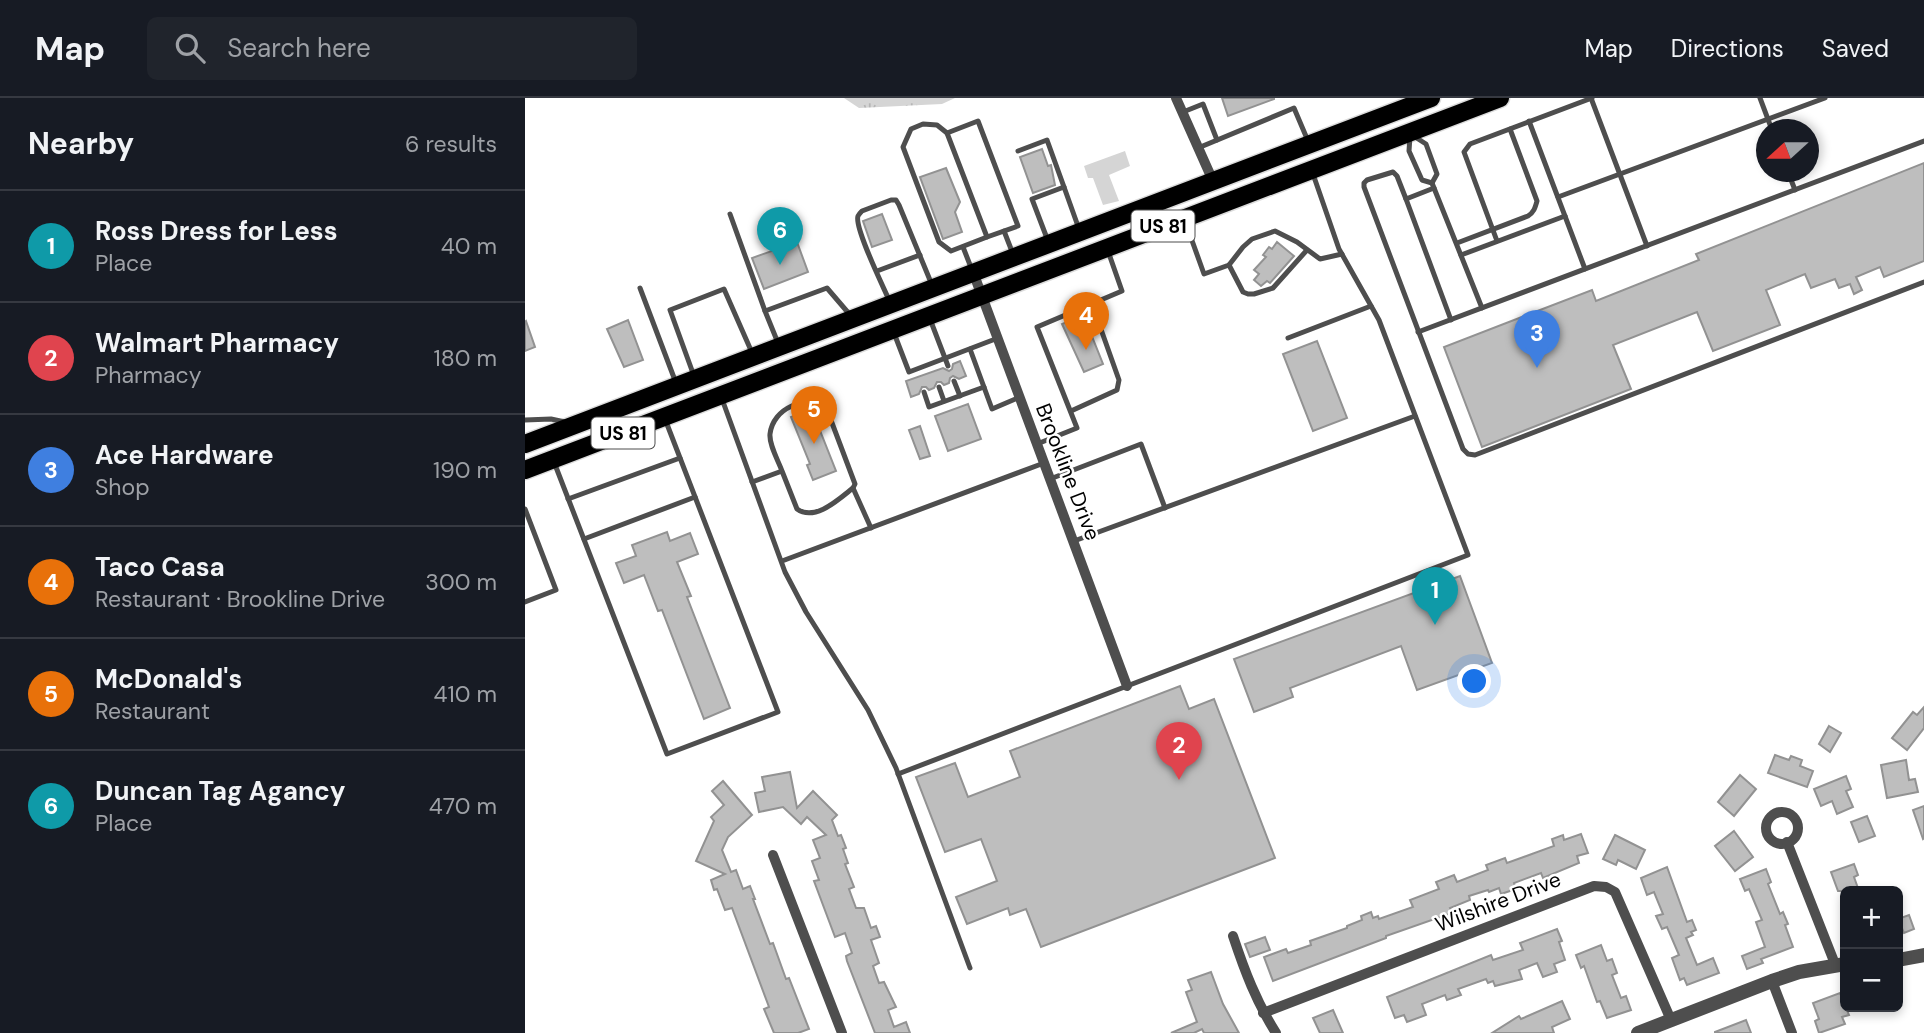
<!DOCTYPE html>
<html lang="en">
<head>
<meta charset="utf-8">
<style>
  body { margin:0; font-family:"DM Sans",sans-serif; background:#20242c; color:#f1f3f6 }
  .controls { position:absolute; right:21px; bottom:21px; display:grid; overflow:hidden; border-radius:10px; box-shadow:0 4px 10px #0003 }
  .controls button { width:63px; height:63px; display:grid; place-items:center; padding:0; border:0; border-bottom:2px solid #363941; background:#171b24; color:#f1f3f6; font:35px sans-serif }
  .compass { position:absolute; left:1231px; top:21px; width:63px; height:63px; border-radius:50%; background:#171b24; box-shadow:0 4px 10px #0003; rotate:249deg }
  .you { position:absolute; left:950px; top:584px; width:24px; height:24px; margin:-18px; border:5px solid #fff; border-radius:50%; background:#1a73e8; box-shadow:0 0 0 10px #1a73e833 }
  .badge { display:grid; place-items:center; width:46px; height:46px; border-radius:50%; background:#1a73e8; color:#fff; font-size:23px; font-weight:700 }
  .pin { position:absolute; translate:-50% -58px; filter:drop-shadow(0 2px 4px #0008) }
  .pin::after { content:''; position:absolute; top:37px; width:24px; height:21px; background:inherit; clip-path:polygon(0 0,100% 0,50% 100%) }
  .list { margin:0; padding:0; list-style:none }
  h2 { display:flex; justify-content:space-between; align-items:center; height:91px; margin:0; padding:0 28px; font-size:30px }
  h2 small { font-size:23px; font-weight:400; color:#9ea1a6 }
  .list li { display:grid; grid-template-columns:46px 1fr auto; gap:21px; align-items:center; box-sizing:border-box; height:112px; padding:0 28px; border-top:2px solid #363941 }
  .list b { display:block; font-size:26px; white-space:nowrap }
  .list p { margin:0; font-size:23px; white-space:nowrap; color:#9ea1a6 }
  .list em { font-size:23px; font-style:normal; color:#9ea1a6 }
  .icon { flex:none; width:38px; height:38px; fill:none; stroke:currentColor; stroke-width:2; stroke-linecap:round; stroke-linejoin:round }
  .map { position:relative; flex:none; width:1399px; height:935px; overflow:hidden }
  header { display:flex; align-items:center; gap:42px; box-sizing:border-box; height:98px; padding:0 35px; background:#171b24; border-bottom:2px solid #363941 }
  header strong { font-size:33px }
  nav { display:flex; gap:38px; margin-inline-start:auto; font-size:24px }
  .search { width:490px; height:63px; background:#20242c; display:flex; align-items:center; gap:18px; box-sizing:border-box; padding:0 24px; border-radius:10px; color:#9ea1a6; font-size:26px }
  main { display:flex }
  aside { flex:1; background:#171b24 }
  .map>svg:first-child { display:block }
  .grass { fill:url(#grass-tufts) }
  .pitch { fill:#d5d5d5 }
  .building { fill:#bebebe; stroke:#929292; stroke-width:2 }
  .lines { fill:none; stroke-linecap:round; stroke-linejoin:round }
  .primary-casing { stroke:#dbdbdb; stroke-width:21 }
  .service { stroke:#4e4e4e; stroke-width:5 }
  .minor { stroke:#4e4e4e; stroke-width:10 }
  .tertiary { stroke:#4e4e4e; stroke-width:14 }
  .primary { stroke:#000; stroke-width:18 }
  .labels { text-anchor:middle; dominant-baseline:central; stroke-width:5; stroke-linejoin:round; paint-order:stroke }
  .shield { fill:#fff; stroke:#4c4c4c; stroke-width:2 }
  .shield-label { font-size:19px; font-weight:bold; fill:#000 }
  .street-label { font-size:21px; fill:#000; stroke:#fff }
</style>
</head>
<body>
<header>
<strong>Map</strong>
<div class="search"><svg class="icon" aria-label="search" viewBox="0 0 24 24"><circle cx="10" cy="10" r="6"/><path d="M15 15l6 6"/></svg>Search here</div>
<nav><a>Map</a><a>Directions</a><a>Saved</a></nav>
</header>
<main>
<aside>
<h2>Nearby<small>6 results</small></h2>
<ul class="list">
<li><span class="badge" style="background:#0f9aa8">1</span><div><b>Ross Dress for Less</b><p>Place</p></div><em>40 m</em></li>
<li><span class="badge" style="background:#e0444e">2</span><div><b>Walmart Pharmacy</b><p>Pharmacy</p></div><em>180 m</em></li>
<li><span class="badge" style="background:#3f7fe0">3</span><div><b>Ace Hardware</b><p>Shop</p></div><em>190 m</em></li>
<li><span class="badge" style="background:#e8710a">4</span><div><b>Taco Casa</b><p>Restaurant · Brookline Drive</p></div><em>300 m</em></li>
<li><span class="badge" style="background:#e8710a">5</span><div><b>McDonald's</b><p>Restaurant</p></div><em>410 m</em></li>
<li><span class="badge" style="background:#0f9aa8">6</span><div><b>Duncan Tag Agancy</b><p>Place</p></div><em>470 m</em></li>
</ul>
</aside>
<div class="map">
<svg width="1399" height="935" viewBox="0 0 1399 935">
  <defs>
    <pattern id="grass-tufts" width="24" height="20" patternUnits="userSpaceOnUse" patternTransform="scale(1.75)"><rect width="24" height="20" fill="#d5d5d5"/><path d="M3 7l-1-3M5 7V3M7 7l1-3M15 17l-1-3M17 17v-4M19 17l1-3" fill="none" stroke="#b5b5b5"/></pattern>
  </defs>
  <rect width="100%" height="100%" fill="#fff"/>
  <path class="grass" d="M319,0H430L417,6L334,10Z"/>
  <path class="pitch" d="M600,53L605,68L584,77L594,103L578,107L568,80H563L559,68Z"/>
  <g class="building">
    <path d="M697,0H749V1L703,18Z"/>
    <path d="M517,51L523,68L526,67L530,87L508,95L495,59Z"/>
    <path d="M1399,65V163L1359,179L1355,169L1331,179L1337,192L1329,196L1325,186L1314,190L1310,181L1286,190L1280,176L1241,192L1255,227L1188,253L1172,214L1088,247L1106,291L957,349L919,249L1067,192L1071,203L1174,162L1171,156Z"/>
    <path d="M421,70L435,104L430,114L437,134L418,141L395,79Z"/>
    <path d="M357,116L367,142L347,149L338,123Z"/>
    <path d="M272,144L283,174L239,191L227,160Z"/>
    <path d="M752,144L769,158L745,185L742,183L736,188L729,182L734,176L729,172L741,159L738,157L744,149L747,151Z"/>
    <path d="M550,221L551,224L560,221L578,266L559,274L537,226Z"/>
    <path d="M103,222L118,262L99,269L82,231Z"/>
    <path d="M1,223L10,249L0,253V224Z"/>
    <path d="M792,243L822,320L788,333L758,256Z"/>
    <path d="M435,263L441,278L434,281L428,278L425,280L424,285L419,287L416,284H412L409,290L404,292L401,289H397L394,296L386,299L381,283L418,270L424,273L427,271L428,266Z"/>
    <path d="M443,306L456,341L423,353L410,318Z"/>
    <path d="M283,312L289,327L292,325L311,373L288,382L282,367L285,366L266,319Z"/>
    <path d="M395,328L405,358L395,361L384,332Z"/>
    <path d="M142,434L145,443L165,435L173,456L152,464L166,498L162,499L205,610L179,621L137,512L133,513L119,477L99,485L91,465L111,458L107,447Z"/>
    <path d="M935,478L967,565L892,592L876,548L765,590L768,599L729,614L709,561Z"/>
    <path d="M655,588L664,611L689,601L750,760L516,849L501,811L485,817L483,810L442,826L431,799L472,783L456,741L420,754L391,679L430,665L443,699L495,679L485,653Z"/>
    <path d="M1399,609V630L1382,652L1367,640L1388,614L1392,617Z"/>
    <path d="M1304,628L1316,635L1305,654L1294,646Z"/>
    <path d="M1250,657L1264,662L1266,658L1277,662L1275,668L1288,673L1282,689L1243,675Z"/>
    <path d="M1381,662L1384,682L1390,681L1393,694L1362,700L1356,667Z"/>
    <path d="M265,674L272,710L288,693L312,717L307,722L313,738L316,737L321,750L318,751L323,765L320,766L329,789L324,791L331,810H339L346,830L351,828L355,839L346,842L354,865L348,868L354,885L359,884L371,909L363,912L369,929L381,924L385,935H350L322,863L321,858L327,855L320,835L310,839L289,783L294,782L287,763L295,760L288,742L301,737L282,719L276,726L258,709L234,714L230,695L240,693L237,679Z"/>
    <path d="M1215,677L1231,691L1209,718L1193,704Z"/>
    <path d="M1321,678L1326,691L1321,693L1328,709L1312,716L1307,703L1296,708L1289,691Z"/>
    <path d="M198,683L227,717L203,739L197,752L206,774L211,772L218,791L225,788L230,801H228L245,846L248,845L261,881L264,880L284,931L273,935H249L239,911L244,909L207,810L200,812L192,791L189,792L186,782L200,776L171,763L189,723L186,719L199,707L187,693Z"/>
    <path d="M1399,708V740L1398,741L1388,712Z"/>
    <path d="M1342,718L1350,738L1334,744L1326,724Z"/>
    <path d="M1209,733L1228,759L1210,773L1190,748Z"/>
    <path d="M1056,736L1063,755L1052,758L1054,765L1018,780L1016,775L989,785L991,791L976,796L974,790L964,794L963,792L944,798L945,802L925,810L927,815L861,838V840L748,883L739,859L761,851L763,855L786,847L785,843L822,830V828L837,822L836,818L846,814L848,820L853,818L854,821L888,809L885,802L914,791L911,784L929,777L932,784L963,772L961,767L980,760L982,765L1029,748L1027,741L1038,737L1039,742Z"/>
    <path d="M1090,737L1120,752L1111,771L1093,762L1091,767L1078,761Z"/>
    <path d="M1329,766L1333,777L1329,779L1334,793H1313L1306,774Z"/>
    <path d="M1142,769L1162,824L1167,822L1171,832L1166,834L1168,837L1161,840L1172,867L1188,860L1194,875L1162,887L1159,880L1155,882L1147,860L1154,857L1142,829L1137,831L1131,818L1138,816L1129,794L1122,797L1116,780Z"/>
    <path d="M1241,771L1246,784L1243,786L1255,816L1258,814L1263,826L1260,827L1268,849L1236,861L1238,865L1222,871L1217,858L1240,849L1231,824L1237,822L1224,791L1220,793L1215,781Z"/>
    <path d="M1384,817L1389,831L1379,835L1373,821Z"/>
    <path d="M1032,831L1037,843L1034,844L1040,862L1029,866L1032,874L1018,879L1012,865L994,872L997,881L970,888L968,883L963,885L961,881L933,891L936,897L922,902L920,897L897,906L901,917L882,924L879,917L870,920L862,899L966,857L968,862L998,852L995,845Z"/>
    <path d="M740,839L745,852L725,859L720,846Z"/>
    <path d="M1076,847L1082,863L1087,861L1092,875L1087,877L1096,900L1101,898L1106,912L1082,920L1075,903L1072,904L1059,868L1056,870L1051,857Z"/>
    <path d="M686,874L698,906L714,935H679L677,931L669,935H646L672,924L661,894L667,892L663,882Z"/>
    <path d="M1315,895L1324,917L1317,919L1320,926L1294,935L1290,923L1294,921L1288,905Z"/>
    <path d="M1037,903L1045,921L1027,929L1029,935H967L994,918L996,921Z"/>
    <path d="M808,912L818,935H795L788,920Z"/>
    <path d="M1221,922L1226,935H1190V934Z"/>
  </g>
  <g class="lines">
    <g class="primary-casing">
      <g id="primary">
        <path d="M0,346L906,0"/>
        <path d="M0,372L975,0"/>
      </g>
    </g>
    <g class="service">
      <path d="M1066,0L1122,148"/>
      <path d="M1235,0L1247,32"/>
      <path d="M658,14L678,6L692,42"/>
      <path d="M1004,23L1060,171"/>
      <path d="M398,26L412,27L422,35L462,139L426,153L414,144L378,49L386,31Z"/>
      <path d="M422,35L453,23L493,128L462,139"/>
      <path d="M887,37L901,46L912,76L907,85"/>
      <path d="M885,38L884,53L897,82L907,85"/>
      <path d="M673,50L769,10L783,43"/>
      <path d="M493,53L522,42L539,89"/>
      <path d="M1263,74L1270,92"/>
      <path d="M907,85L957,210"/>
      <path d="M909,90L881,101L872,78L868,74L842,82L839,85V89L938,351L943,356L950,357L1399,184"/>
      <path d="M1033,99L1300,0"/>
      <path d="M881,101L926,222"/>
      <path d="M205,116L240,213"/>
      <path d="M660,123L679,176L704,167L718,149L727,141L750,133L772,144L795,161L817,156"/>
      <path d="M479,133L488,156"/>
      <path d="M523,143L507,101L539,89L554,131"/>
      <path d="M972,143L939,54L945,46L1067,0"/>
      <path d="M932,145L1003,118C1009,114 1010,110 1012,103L985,31"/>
      <path d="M438,149L447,172"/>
      <path d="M936,157L1040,118"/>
      <path d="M704,167L718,194L723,196H729L748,190L782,152"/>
      <path d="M352,173L395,157"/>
      <path d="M115,190L151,285"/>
      <path d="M364,202C358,188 329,129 333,118C334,116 335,115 337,113L366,102H371L374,107L407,187"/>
      <path d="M405,221L423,268"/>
      <path d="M893,234L1399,43"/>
      <path d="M369,235L384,274L473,240"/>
      <path d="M763,240L846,208"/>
      <path d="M253,245L240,213L302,190L326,218"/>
      <path d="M445,251L467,311L495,299"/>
      <path d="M169,278L145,212L199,191L228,257"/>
      <path d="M429,283L435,298"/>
      <path d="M414,289L419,303"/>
      <path d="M399,294L404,309L459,289"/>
      <path d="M197,301L260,474L281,514L343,612L371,670L445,870"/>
      <path d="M546,313L592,292L594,282L567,206"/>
      <path d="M0,322L26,321L40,324"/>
      <path d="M512,346L552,330L512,229L597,193L583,153"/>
      <path d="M29,364L142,656L253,614L140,321"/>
      <path d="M525,381L616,346L640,410"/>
      <path d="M227,384L257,373L272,411C290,424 314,401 328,390L330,386L301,309C280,297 248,310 245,336C244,347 253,362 257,373"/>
      <path d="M328,390L346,430"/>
      <path d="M43,401L155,360"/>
      <path d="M0,411L31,492L0,504"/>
      <path d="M59,441L170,399"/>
      <path d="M549,443L890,318"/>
      <path d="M257,463L519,365"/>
      <path d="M373,676L943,457L854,222L814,151L788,76"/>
    </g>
    <g class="minor">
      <path d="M651,0L688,83"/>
      <path d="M448,174L602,588"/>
      <circle cx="1257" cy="730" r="16"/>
      <path d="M1262,744L1310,866"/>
      <path d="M248,757L317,935"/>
      <path d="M708,838C720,874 731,903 751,935"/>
      <path d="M1247,883L1267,935"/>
      <path d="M738,915L1069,788L1081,789L1090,794L1146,922"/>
    </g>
    <g class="tertiary">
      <path d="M1373,862L1399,857"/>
      <path d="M1113,935L1247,883L1274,874L1320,866"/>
    </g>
    <use href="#primary" class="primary"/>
  </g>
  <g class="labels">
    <g class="shield">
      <rect x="606.5" y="112.5" width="63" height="31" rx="5"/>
      <rect x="66.5" y="319.5" width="63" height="31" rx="5"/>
    </g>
    <g class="shield-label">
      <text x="638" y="128">US 81</text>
      <text x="98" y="335">US 81</text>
    </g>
    <g class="street-label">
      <text transform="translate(543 374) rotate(69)">Brookline Drive</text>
      <text transform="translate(973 804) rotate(-21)">Wilshire Drive</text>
    </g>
  </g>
</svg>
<div class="controls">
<button>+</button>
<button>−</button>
</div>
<svg class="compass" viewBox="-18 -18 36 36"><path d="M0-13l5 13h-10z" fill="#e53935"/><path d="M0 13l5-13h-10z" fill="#9ea1a6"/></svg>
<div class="you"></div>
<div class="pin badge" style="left:910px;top:527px;background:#0f9aa8">1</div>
<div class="pin badge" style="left:654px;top:682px;background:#e0444e">2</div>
<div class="pin badge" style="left:1012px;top:270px;background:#3f7fe0">3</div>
<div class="pin badge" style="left:561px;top:252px;background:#e8710a">4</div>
<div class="pin badge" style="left:289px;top:346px;background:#e8710a">5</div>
<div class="pin badge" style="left:255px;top:167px;background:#0f9aa8">6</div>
</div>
</main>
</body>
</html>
